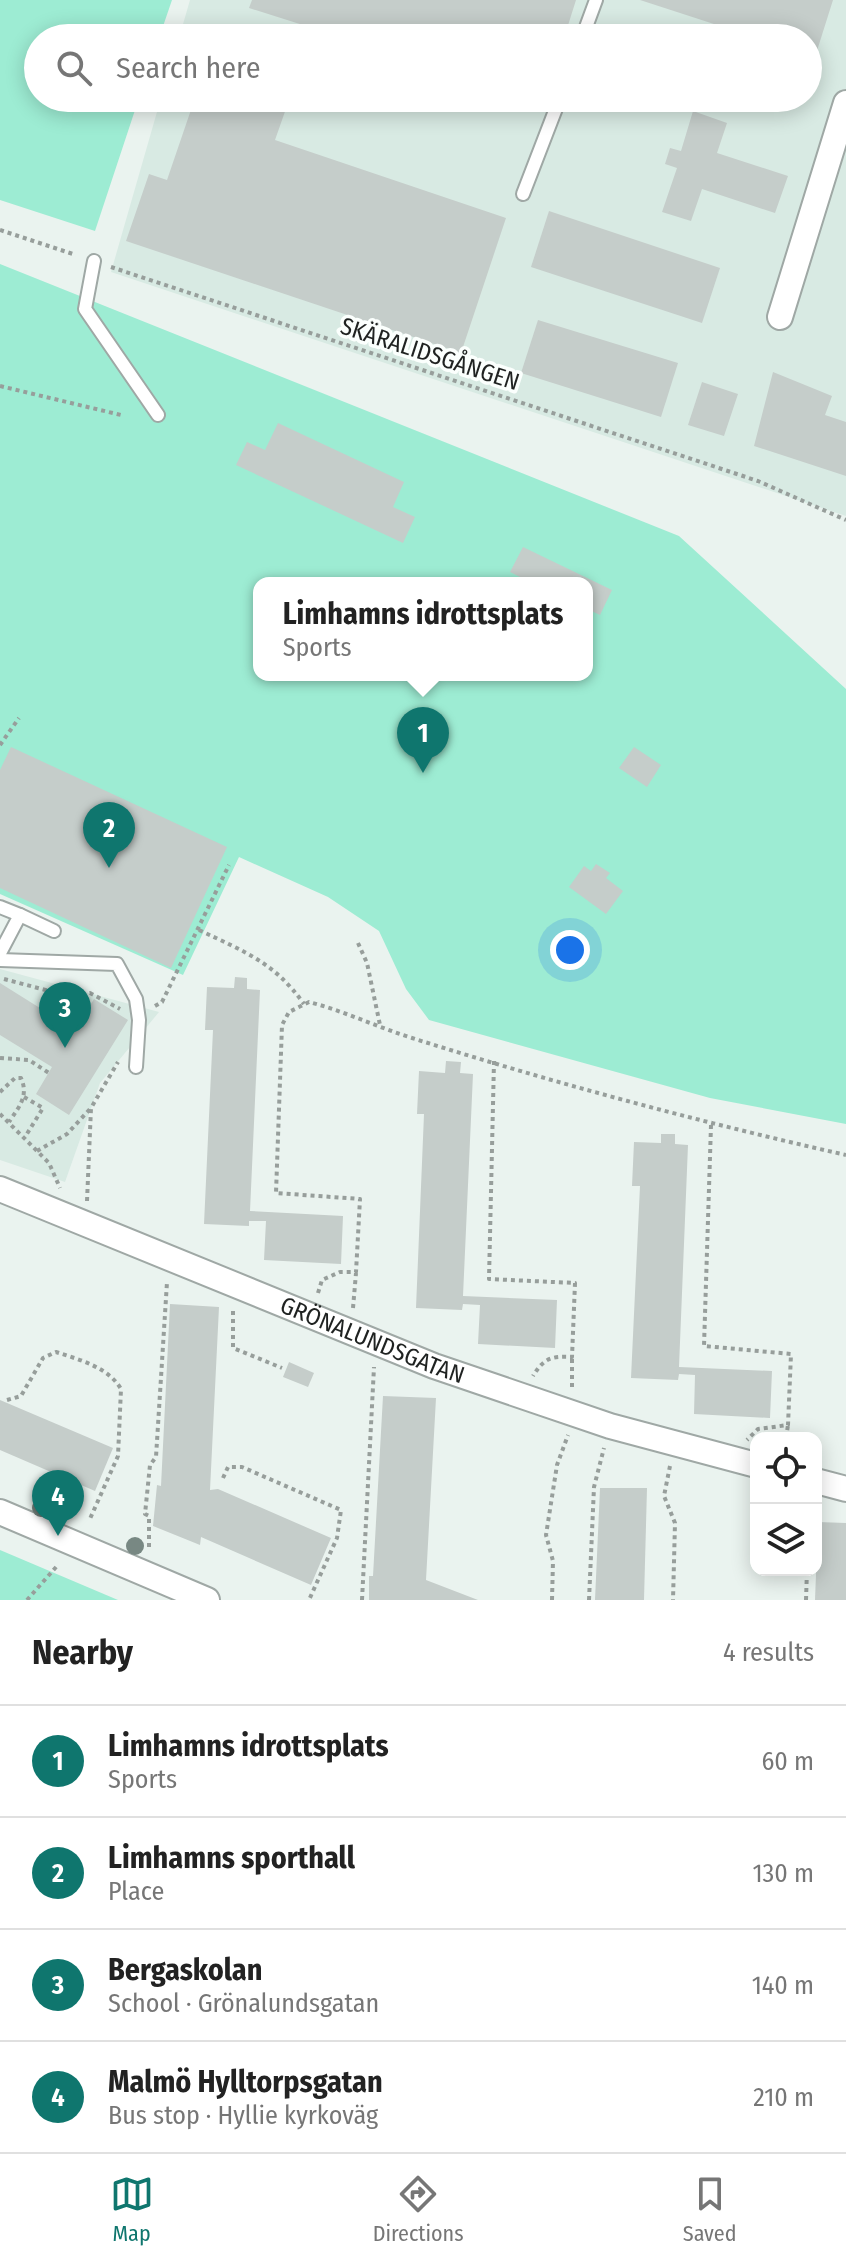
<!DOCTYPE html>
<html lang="en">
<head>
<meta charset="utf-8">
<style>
  body { margin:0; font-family:"Fira Sans Condensed",sans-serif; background:#f6f6f6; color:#222 }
  .controls { position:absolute; right:24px; bottom:24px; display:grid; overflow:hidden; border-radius:16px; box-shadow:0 4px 20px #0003 }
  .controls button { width:72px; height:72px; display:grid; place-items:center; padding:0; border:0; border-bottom:2px solid #e0e0e0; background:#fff; color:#222; font:40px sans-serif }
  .you { position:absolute; left:570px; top:950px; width:28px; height:28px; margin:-20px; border:6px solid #fff; border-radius:50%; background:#1a73e8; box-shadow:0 0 0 12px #1a73e833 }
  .badge { display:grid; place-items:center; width:52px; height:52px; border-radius:50%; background:#0f766e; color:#fff; font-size:26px; font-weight:700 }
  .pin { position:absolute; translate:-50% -66px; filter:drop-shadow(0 2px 4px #0008) }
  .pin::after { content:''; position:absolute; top:42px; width:28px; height:24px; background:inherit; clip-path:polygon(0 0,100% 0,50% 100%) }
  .popup { position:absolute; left:253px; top:577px; width:340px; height:104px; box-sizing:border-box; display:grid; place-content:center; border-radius:16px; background:#fff; filter:drop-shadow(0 2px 6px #0005); font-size:26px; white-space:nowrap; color:#767676 }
  .popup b { font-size:30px; color:#222 }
  .popup::after { content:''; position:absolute; left:50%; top:100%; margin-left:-16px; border:16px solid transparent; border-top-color:#fff }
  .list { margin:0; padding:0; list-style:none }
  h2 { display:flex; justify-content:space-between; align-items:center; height:104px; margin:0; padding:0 32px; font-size:34px }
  h2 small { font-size:26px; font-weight:400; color:#767676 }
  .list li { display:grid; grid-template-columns:52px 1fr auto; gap:24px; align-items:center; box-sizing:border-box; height:112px; padding:0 32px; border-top:2px solid #e0e0e0 }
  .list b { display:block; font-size:30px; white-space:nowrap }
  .list p { margin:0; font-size:26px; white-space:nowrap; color:#767676 }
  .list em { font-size:26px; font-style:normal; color:#767676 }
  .icon { flex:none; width:44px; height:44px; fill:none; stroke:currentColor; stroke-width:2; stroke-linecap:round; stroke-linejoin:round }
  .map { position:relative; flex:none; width:846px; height:1600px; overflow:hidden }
  .search { position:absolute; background:#fff; box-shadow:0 4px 20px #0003; left:24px; right:24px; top:24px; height:88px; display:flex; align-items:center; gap:20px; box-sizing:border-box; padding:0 28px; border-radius:44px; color:#767676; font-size:30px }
  .sheet { height:552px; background:#fff }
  nav { display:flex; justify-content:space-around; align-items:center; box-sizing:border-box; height:112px; border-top:2px solid #e0e0e0; background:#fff; font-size:22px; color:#767676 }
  nav a { display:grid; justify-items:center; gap:4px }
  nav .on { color:#0f766e }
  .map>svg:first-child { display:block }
  .built { fill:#d8eae3 }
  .green { fill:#9decd3; fill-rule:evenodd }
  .building { fill:#c5cdca }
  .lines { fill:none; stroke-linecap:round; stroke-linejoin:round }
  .lane-casing { stroke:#9fa8a5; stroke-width:16 }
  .street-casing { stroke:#9fa8a5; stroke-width:28 }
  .path { stroke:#979e9b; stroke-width:4; stroke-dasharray:4 4; stroke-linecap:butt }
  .lane { stroke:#fff; stroke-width:12 }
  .street { stroke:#fff; stroke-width:24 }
  .tree { fill:#788883 }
  .labels { text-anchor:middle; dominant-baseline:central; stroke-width:7; stroke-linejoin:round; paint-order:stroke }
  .street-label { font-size:24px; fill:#1f2221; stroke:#fbfffd }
</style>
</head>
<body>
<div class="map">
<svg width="846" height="1600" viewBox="0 0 846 1600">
  <rect width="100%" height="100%" fill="#eaf3ef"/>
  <g class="built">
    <path d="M190,0H846V516L111,272L161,98H808V38H179Z"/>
    <path d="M0,969L159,1012L100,1083L65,1182L0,1160Z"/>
  </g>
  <g class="green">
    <path d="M0,0H172L159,38H38V98H139L95,231L0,200Z"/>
    <path d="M0,264L679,536L846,689V1124L710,1098L429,1020L406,989L379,931L328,897L239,857L183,975L0,894ZM259,583H587V675H259Z"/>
    <path d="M0,1550L118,1600H0Z"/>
  </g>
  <g class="building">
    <path d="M252,0H576L564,38H323L325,32L249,8Z"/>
    <path d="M640,0H833L815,57L808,54V38H757Z"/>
    <path d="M195,98H273L288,103L275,140L506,218L461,353L126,241L149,174L167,180Z"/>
    <path d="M693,111L727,123L717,153L788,176L775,213L702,189L691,221L662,212L677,168L665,164L670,148L681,151Z"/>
    <path d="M549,211L720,268L702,323L531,267Z"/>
    <path d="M538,320L678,363L661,417L521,373Z"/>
    <path d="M773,372L832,396L825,415L846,422V476L754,446Z"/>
    <path d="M702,382L738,394L724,436L688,425Z"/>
    <path d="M278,423L404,482L393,507L415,517L403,543L236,465L247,442L265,450Z"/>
    <path d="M523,547L612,590L600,615L587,609V583H532L510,572Z"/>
    <path d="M11,747L227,847L171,968L0,888V770Z"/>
    <path d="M634,747L661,765L647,787L619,768Z"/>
    <path d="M596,864L610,873L606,878L623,891L606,914L569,887L584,866L591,871Z"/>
    <path d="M235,977L247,978V989L260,990L250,1211L343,1216L341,1264L264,1260L266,1221H249V1226L204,1224L213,1030H205L207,987L234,988Z"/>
    <path d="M0,983L75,1030L94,999L128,1020L69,1115L36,1094L52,1067L0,1035Z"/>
    <path d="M446,1061L461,1062L460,1073L473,1074L463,1296L557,1300L555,1348L478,1344L480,1305L463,1304L462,1310L416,1308L424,1114H417L419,1071L445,1073Z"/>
    <path d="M661,1134H675V1144L688,1145L679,1367L772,1371L770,1418L694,1414L695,1375L679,1374L678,1380L631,1378L640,1186H632L634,1142L661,1143Z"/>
    <path d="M170,1304L219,1307L210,1490L218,1489L331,1538L311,1585L201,1537L200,1545L153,1526L157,1485L161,1486Z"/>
    <path d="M289,1362L314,1373L308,1387L283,1377Z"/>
    <path d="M383,1396L436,1398L426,1580L478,1600H369V1576H373Z"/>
    <path d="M0,1400L113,1448L95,1491L0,1450Z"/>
    <path d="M600,1488H647L644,1600H595Z"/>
    <path d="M818,1522L846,1523V1600H815Z"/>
  </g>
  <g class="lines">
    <g class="lane-casing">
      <g id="lane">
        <path d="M582,38L596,0"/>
        <path d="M523,194L560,98"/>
        <path d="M94,261L85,309L158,415"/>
        <path d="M0,907L20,915L0,953"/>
        <path d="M20,915L54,931"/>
        <path d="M0,960L117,964L136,999L139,1020L136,1067"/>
      </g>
    </g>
    <g class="street-casing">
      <g id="street">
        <path d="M780,317L846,103"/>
        <path id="s1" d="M0,1189L434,1366L610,1426L756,1465"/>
        <path d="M816,1481L846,1489"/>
        <path d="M0,1512L207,1600"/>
      </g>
    </g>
    <g class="path">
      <path d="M0,230L76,255"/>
      <path d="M111,267L758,481L846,520"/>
      <path d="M0,386L121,415"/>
      <path d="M0,745L19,718"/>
      <path d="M199,930C245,952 274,962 304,1004"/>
      <path d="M358,943L367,963L380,1025"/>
      <path d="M4,979L68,996L90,993L120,1009"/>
      <path d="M155,1006L162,1002L229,865"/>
      <path d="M0,1058L29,1060L49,1073"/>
      <path d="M494,1061L489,1279L575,1283L572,1357C551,1356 544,1358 533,1376"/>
      <path d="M0,1092L15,1078H21C29,1096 19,1107 9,1122"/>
      <path d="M24,1097L43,1108L25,1137"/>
      <path d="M0,1114L49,1163L60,1188"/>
      <path d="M711,1125L704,1346L791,1354L788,1425L758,1429L747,1440"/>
      <path d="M37,1151L67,1134L90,1109"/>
      <path d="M87,1201L91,1108L118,1062"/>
      <path d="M318,1293L322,1280L340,1272H356L360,1199L276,1193L282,1025L289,1012L309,1002C344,1011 377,1027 412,1038C554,1083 700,1122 846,1155"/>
      <path d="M353,1308L356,1273"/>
      <path d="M233,1311V1348L282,1368"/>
      <path d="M572,1387V1357"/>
      <path d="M7,1400L21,1396L43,1358L56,1352C80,1360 108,1367 121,1389L118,1456L89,1521"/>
      <path d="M786,1438L788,1425"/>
      <path d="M670,1466L664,1496L675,1523L673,1600"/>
      <path d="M223,1478L228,1467H242L341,1510L337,1538L309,1600"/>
      <path d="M149,1547V1516L145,1514L150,1465L156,1457L167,1282"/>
      <path d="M27,1600L57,1566"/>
      <path d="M362,1600L374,1367"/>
      <path d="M552,1600L553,1561L546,1535L557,1465L568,1435"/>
      <path d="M589,1600L594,1487L604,1448"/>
      <path d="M806,1600L807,1570"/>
    </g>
    <use href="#lane" class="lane"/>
    <use href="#street" class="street"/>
  </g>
  <g class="tree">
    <circle cx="41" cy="1508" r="9"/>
    <circle cx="135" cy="1546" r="9"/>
  </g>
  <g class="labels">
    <g class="street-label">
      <text transform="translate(430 354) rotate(18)">SKÄRALIDSGÅNGEN</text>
      <text stroke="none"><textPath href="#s1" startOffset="402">GRÖNALUNDSGATAN</textPath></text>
    </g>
  </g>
</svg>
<div class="controls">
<button><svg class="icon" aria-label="locate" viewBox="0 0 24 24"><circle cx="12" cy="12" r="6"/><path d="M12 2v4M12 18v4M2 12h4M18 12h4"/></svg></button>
<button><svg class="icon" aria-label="layers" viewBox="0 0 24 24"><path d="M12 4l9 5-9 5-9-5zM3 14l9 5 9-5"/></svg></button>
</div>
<div class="you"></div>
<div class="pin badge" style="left:423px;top:773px">1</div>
<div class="popup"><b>Limhamns idrottsplats</b>Sports</div>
<div class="pin badge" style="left:109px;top:868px">2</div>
<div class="pin badge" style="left:65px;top:1048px">3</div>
<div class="pin badge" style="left:58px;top:1536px">4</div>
<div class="search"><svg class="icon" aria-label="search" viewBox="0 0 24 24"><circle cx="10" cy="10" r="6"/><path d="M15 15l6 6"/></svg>Search here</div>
</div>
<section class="sheet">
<h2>Nearby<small>4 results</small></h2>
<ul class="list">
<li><span class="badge">1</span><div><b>Limhamns idrottsplats</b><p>Sports</p></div><em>60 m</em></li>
<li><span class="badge">2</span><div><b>Limhamns sporthall</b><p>Place</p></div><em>130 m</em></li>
<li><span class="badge">3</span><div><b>Bergaskolan</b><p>School · Grönalundsgatan</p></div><em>140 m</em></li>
<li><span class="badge">4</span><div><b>Malmö Hylltorpsgatan</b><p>Bus stop · Hyllie kyrkoväg</p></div><em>210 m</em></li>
</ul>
</section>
<nav>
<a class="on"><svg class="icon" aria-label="map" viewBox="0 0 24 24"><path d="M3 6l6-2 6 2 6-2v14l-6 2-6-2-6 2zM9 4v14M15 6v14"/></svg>Map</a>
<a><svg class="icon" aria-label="directions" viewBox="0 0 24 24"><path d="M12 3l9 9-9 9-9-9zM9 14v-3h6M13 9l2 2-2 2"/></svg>Directions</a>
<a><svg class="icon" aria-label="saved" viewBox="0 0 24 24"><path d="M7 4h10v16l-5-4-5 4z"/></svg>Saved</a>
</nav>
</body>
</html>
